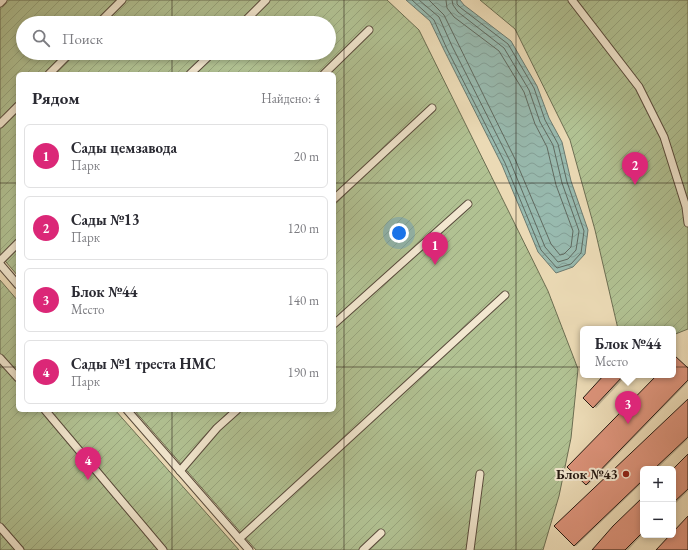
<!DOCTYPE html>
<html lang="ru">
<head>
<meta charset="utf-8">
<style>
  body { margin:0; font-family:"EB Garamond",serif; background:#f7f7f7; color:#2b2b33 }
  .controls { position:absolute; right:12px; bottom:12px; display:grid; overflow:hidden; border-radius:6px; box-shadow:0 2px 6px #0003 }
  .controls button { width:36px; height:36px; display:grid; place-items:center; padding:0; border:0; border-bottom:1px solid #e1e1e2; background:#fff; color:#2b2b33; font:20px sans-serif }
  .you { position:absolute; left:399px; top:233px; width:14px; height:14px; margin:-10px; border:3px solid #fff; border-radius:50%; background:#1a73e8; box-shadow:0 0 0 6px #1a73e833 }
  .badge { display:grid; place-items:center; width:26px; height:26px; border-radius:50%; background:#db2777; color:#fff; font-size:13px; font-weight:700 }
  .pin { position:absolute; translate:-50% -33px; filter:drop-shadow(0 1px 2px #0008) }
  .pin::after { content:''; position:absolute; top:21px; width:14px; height:12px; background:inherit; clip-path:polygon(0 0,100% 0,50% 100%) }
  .popup { position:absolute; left:580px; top:326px; width:96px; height:52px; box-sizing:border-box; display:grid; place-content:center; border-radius:6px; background:#fff; filter:drop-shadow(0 1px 3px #0005); font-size:13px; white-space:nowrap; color:#7c7c81 }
  .popup b { font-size:15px; color:#2b2b33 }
  .popup::after { content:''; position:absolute; left:50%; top:100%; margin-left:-8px; border:8px solid transparent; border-top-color:#fff }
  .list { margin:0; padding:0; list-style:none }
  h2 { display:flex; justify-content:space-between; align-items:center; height:52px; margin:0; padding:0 16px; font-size:17px }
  h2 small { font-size:13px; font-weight:400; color:#7c7c81 }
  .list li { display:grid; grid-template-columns:26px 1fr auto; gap:12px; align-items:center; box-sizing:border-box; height:64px; margin:0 8px 8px; padding:0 8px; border:1px solid #e1e1e2; border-radius:6px }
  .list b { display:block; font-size:15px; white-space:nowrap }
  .list p { margin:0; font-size:13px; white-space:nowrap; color:#7c7c81 }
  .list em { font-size:13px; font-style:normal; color:#7c7c81 }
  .icon { flex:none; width:22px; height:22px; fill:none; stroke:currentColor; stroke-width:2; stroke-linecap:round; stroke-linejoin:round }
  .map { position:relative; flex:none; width:688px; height:550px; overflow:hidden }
  .search { position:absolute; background:#fff; box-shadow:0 2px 6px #0003; left:16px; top:16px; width:320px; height:44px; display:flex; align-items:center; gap:10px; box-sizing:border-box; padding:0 14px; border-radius:22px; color:#7c7c81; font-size:15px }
  .panel { position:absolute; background:#fff; box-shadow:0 2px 6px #0003; left:16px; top:72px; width:320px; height:340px; border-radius:6px }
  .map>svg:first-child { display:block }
  .garden { fill:url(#garden-furrows); stroke:#6c6e52; fill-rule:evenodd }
  .water { fill:url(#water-waves); stroke:#6b7a70 }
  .shadow { fill:#0003 }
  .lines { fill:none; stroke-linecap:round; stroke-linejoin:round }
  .shore { stroke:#606a60; stroke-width:1 }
  .building { fill:#db9279; stroke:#271a12 }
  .service-casing { stroke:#584a3b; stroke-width:9 }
  .service { stroke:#f2e7cf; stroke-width:7 }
  .grid { fill:none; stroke:#271a12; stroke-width:1; stroke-opacity:0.55 }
  .poi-dot { fill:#8f2418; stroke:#f2e7cf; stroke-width:1.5 }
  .labels { text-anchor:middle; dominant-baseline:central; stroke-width:4; stroke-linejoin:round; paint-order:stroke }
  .poi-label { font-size:14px; font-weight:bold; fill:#271a12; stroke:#f2e7cf; text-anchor:end }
</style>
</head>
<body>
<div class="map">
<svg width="688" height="550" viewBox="0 0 688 550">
  <defs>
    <pattern id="garden-furrows" width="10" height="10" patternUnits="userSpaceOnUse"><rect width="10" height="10" fill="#b1c192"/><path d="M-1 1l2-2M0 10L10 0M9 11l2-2" fill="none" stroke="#98a57d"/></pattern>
    <pattern id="water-waves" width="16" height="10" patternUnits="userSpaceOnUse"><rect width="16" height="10" fill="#98baaf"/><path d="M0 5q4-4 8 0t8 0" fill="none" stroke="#839f96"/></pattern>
  </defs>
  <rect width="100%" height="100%" fill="#ebdab5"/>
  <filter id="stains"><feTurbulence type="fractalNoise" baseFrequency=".005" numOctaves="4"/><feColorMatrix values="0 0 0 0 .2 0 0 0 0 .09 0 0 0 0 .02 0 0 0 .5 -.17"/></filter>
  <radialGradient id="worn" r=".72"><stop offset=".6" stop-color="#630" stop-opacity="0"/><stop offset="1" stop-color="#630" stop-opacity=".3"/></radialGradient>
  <g class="garden">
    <path d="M0,0H387L419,30L548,291L578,369L571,438L559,496L543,550H256L134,410H334V74H18V276L0,255ZM23,23H329V53H23Z"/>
    <path d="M480,0H688V329L673,335V329H618L595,230L570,140L515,29Z"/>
    <path d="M0,280L18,301V410H115L239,550H0Z"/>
  </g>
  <path class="water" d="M406,0H460L464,5L511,41L537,86L549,118L562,142L571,181L588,230L585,254L573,267L556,273L538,252L502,165L444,50L430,21Z"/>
  <g class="shadow">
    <path d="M673,360L688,369V382L588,485L586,484L658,375H673Z"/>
    <path d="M606,375H627L596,408L584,398Z"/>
    <path d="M688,400V439L657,469H643V482L576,546L574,545Z"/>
    <path d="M688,456V491L673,506V470Z"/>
    <path d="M643,499V534L628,550H593Z"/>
  </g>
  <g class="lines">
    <g class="shore">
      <path d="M412,0L434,20L447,49L505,163L541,250L557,268L571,264L581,253L584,231L567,182L558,144L545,120L534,88L508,44L461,8L457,4V0"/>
      <path d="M419,0L439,17L452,46L510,161L545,247L558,262L568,259L576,250L579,231L562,183L553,145L540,122L529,90L504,48L458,12L453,5L452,0"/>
      <path d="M429,0L444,15L515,159L551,244L560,255L564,254L571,247L573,231L556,185L547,147L535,124L524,92L499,51L454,17L447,8L446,0"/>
    </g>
  </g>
  <g class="building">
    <path d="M675,356L688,368V380L586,485L567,467L657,375H673V359Z"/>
    <path d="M604,375H624L593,408L583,398Z"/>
    <path d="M688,399V437L654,469H643V480L574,546L554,526Z"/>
    <path d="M688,454V489L673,503V469Z"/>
    <path d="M643,497V532L625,550H592L613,526Z"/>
    <path d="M688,516V550H656L670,535H673V532Z"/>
  </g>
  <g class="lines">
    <g class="service-casing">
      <g id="service">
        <path d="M572,0L639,87L664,137L686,207L688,223"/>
        <path d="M0,3L3,0"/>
        <path d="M99,23L122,0"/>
        <path d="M243,23L266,0"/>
        <path d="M49,74L70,53"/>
        <path d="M190,74L212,53"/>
        <path d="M324,74L369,30"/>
        <path d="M0,124L18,106"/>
        <path d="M334,199L432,108"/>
        <path d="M0,261L18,243"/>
        <path d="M0,264L18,285"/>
        <path d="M334,324L468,204"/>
        <path d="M0,358L18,378"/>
        <path d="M45,410L163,550"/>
        <path d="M127,410L249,550"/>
        <path d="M180,471L217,428L237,410"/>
        <path d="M0,527L20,550"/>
        <path d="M239,539L505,295"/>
        <path d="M363,550L381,533"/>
        <path d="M470,550L480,474"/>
      </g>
    </g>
    <use href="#service" class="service"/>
  </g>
  <path class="grid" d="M172,0V23M344,0V550M516,0V550M172,53V74M0,183H18M334,183H688M0,367H18M334,367H688M172,410V550"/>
  <circle class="poi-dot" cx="626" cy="474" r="4"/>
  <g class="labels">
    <g class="poi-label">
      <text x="618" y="474">Блок №43</text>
    </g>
  </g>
  <rect width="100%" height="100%" filter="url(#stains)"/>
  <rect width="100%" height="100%" fill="url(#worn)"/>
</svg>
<div class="controls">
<button>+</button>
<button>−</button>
</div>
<div class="you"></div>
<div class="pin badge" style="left:435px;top:265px">1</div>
<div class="pin badge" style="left:635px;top:185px">2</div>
<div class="pin badge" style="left:628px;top:424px">3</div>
<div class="popup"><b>Блок №44</b>Место</div>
<div class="pin badge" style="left:88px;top:480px">4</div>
<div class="search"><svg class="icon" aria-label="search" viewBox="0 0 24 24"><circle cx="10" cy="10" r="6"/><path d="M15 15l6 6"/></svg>Поиск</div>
<section class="panel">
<h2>Рядом<small>Найдено: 4</small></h2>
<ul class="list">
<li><span class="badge">1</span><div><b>Сады цемзавода</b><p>Парк</p></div><em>20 m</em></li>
<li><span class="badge">2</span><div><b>Сады №13</b><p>Парк</p></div><em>120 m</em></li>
<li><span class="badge">3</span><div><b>Блок №44</b><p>Место</p></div><em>140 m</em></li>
<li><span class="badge">4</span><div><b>Сады №1 треста НМС</b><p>Парк</p></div><em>190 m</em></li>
</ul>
</section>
</div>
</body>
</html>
